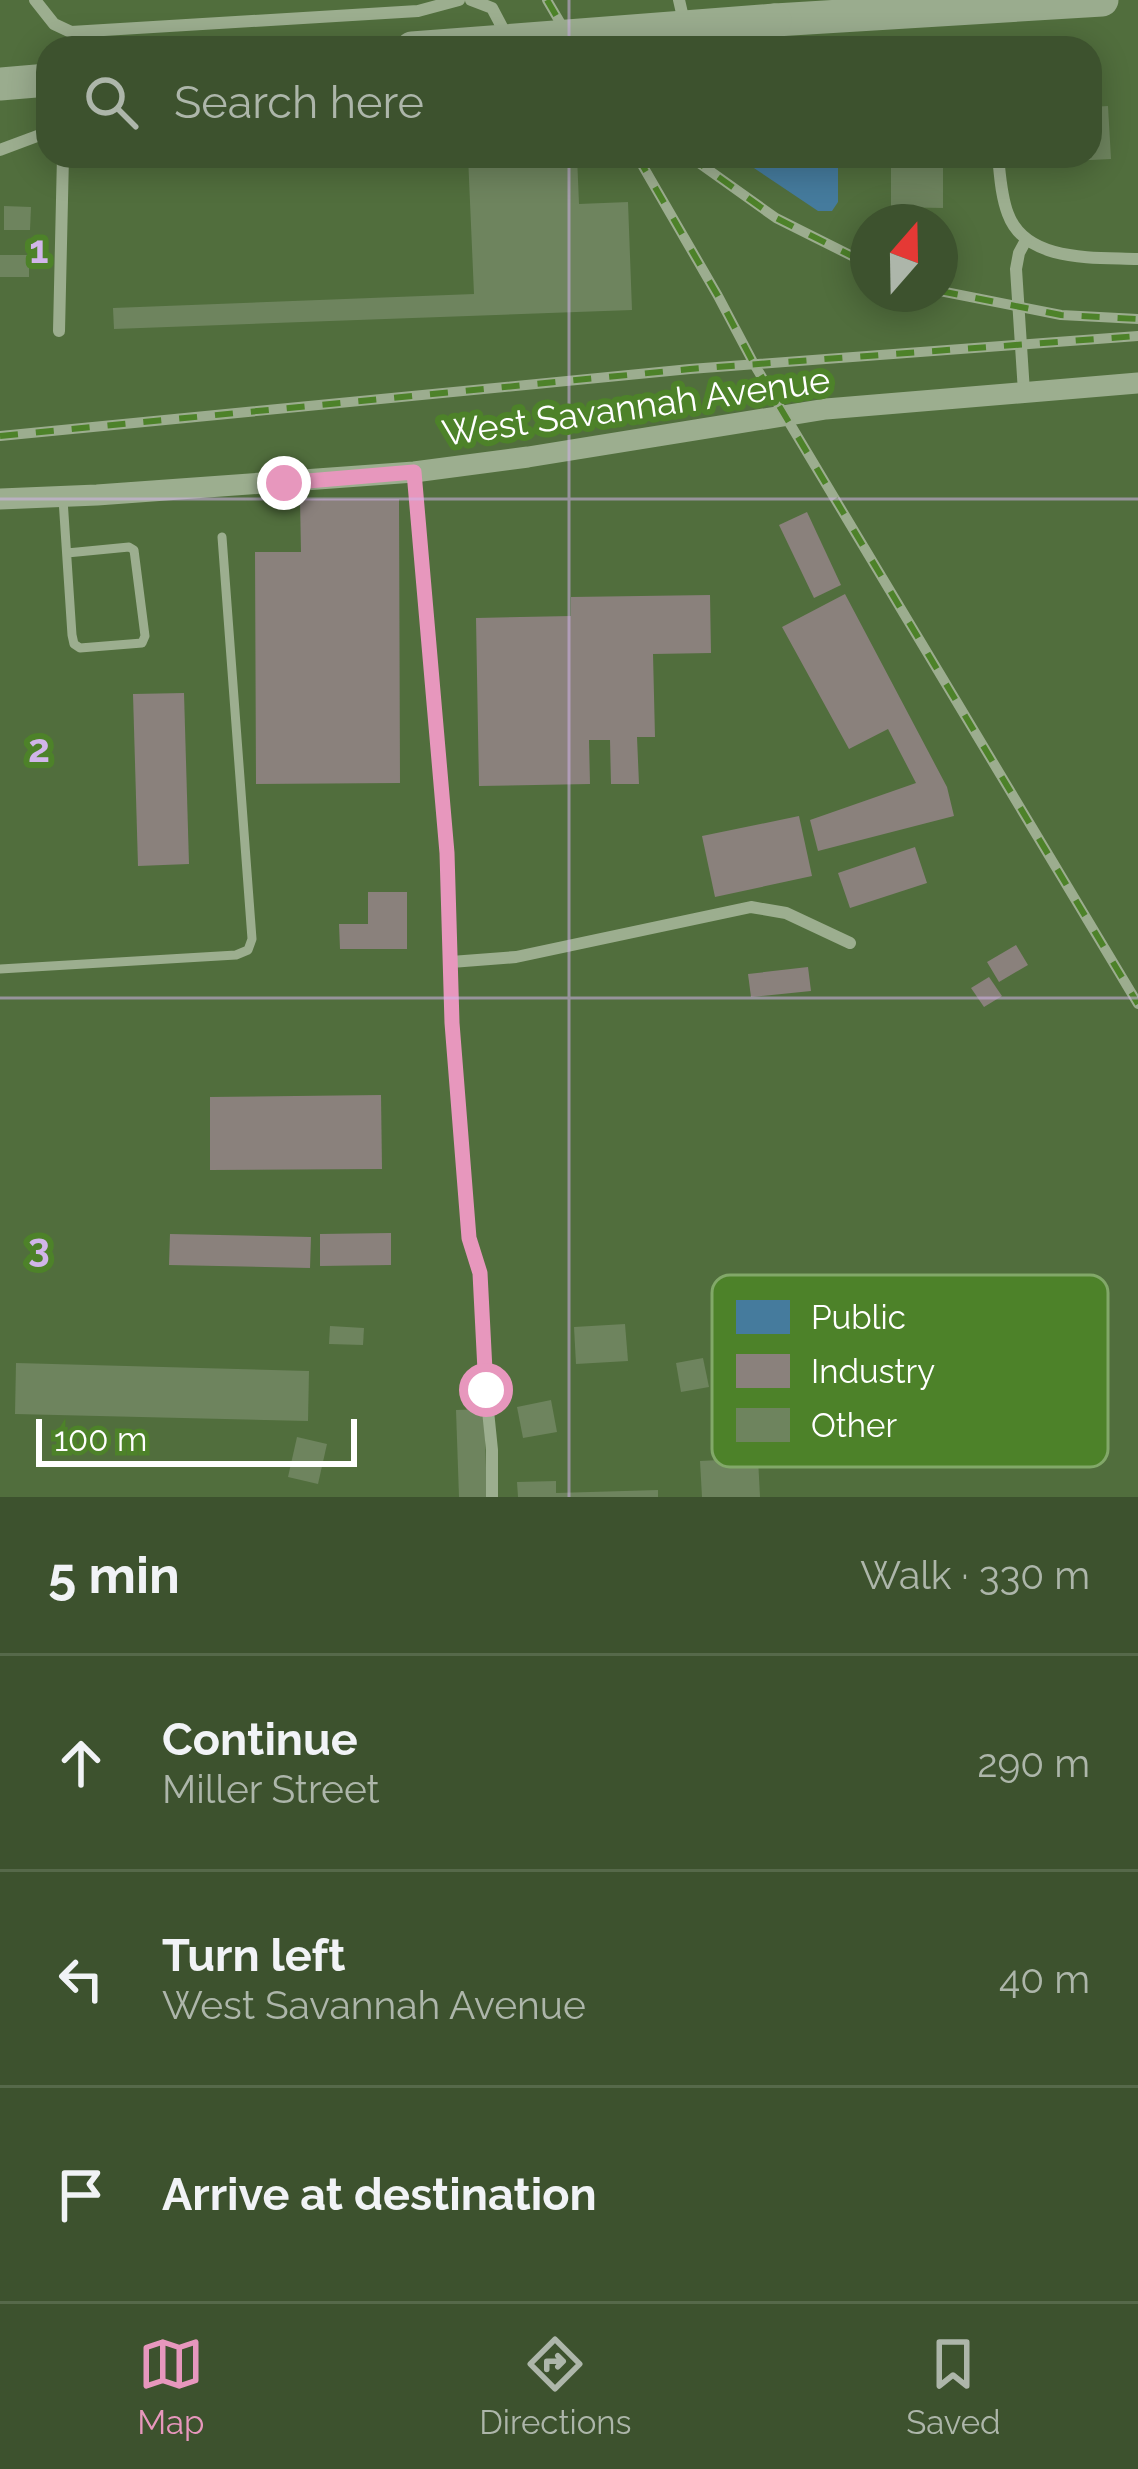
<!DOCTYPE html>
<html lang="en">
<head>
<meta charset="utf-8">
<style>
  body { margin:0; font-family:Raleway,sans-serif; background:#485c3a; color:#f1f3f6 }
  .compass { position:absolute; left:850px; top:204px; width:108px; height:108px; border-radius:50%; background:#3d522e; box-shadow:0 6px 30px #0003; rotate:20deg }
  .scale { position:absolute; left:36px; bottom:30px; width:321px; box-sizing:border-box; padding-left:12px; border:6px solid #fff; border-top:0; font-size:33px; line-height:42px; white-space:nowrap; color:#fff; -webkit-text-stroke:9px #4d8229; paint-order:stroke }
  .stop { position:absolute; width:36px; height:36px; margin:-27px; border:9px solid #e797bd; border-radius:50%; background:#fff }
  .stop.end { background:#e797bd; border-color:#fff; box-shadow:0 3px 12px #0008 }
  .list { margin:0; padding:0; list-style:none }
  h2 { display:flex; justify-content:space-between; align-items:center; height:156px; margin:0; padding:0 48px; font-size:51px }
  h2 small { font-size:39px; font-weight:400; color:#adb6aa }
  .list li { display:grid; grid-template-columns:78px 1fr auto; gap:36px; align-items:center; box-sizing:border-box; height:216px; padding:0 48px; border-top:3px solid #56694a }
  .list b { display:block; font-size:45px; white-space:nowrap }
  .list p { margin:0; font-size:39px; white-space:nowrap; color:#adb6aa }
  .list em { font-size:39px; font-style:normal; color:#adb6aa }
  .icon { flex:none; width:66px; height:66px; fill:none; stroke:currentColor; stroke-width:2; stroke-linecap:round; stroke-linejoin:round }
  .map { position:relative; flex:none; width:1138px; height:1497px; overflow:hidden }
  .search { position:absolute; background:#3d522e; box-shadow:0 6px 30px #0003; left:36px; right:36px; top:36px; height:132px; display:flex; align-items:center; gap:30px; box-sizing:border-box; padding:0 42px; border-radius:36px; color:#adb6aa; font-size:45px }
  .sheet { height:804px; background:#3d522e }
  nav { display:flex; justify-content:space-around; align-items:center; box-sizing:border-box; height:168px; border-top:3px solid #56694a; background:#3d522e; font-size:33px; color:#adb6aa }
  nav a { display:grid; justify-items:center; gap:6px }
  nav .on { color:#e797bd }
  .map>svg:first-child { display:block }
  .public { fill:#457b9d }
  .industry { fill:#8a817c }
  .building { fill:#6e845e }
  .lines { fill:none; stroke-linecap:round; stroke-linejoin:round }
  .service { stroke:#9cae8f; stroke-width:9 }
  .minor { stroke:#9cae8f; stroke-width:12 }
  .tertiary { stroke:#9cae8f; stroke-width:21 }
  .trunk { stroke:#9aac8e; stroke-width:33 }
  .rail-casing { stroke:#9cad8f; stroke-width:10 }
  .rail { stroke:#4d8229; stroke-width:6; stroke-dasharray:18; stroke-linecap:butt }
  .trunk-bridge { stroke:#9aac8e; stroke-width:33 }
  .route { stroke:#e797bd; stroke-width:15 }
  .grid { fill:none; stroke:#d1b5e9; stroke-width:3; stroke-opacity:0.55 }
  .labels { text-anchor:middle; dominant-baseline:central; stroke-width:12; stroke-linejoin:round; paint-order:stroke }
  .street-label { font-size:36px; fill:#fff; stroke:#4d8229 }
  .key { fill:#4d8229; stroke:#82a869; stroke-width:3 }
  .key-label { font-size:33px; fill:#fff }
  .grid-label { font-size:39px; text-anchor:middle; font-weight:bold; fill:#d1b5e9; stroke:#4d8229; stroke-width:12; stroke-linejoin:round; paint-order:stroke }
</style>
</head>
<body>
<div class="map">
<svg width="1138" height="1497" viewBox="0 0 1138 1497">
  <rect width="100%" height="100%" fill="#516e3d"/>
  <path class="public" d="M736,156H842L838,168V202L832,211H818Z"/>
  <g class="industry">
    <path d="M300,499H399L400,783L256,784L255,552H301Z"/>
    <path d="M807,512L841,585L814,598L779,525Z"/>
    <path d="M845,594L947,787L954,816L818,851L810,820L916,783L888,729L849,749L782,627Z"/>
    <path d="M710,595L711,653L653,654L655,737H637L639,784H611L610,740H589L590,784L479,786L476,618L571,616V597Z"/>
    <path d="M184,693L189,864L138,866L133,694Z"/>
    <path d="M799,816L812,876L715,897L702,836Z"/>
    <path d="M915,847L927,883L850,908L838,873Z"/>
    <path d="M368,892H407V949H340L339,924H368Z"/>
    <path d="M1016,945L1028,965L999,982L987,962Z"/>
    <path d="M808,967L811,991L751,997L748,974Z"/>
    <path d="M989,977L1002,996L984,1007L971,988Z"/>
    <path d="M381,1095L382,1169L210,1170V1097Z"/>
    <path d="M391,1233V1265L320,1266V1234Z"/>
    <path d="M170,1234L311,1237L310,1268L169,1265Z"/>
  </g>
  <g class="building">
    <path d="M1108,106L1111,159L1050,162L1049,156H1090V107Z"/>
    <path d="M468,156H577L579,204L628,202L632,310L114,329L113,308L474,294Z"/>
    <path d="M891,156H943V208L891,207Z"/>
    <path d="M4,206L31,207L30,230H4Z"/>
    <rect x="0" y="255" width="29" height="22"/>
    <path d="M625,1324L628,1361L576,1364L574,1327Z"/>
    <path d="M330,1326L364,1328L363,1345L329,1344Z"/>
    <path d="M703,1358L709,1387L681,1392L676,1363Z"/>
    <path d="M16,1363L309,1371L308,1421L15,1414Z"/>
    <path d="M551,1400L557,1432L523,1438L517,1407Z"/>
    <path d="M484,1409L487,1497H459L456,1410Z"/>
    <path d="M297,1437L327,1444L318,1484L288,1477Z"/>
    <path d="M758,1458L760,1497H702L700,1461Z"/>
    <path d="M556,1481V1493L658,1490V1497H518L517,1482Z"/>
  </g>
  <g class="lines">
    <g class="service">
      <path d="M63,499L72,635L74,644L80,648L142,643L145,636L134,550L129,547L67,553"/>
      <path d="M0,969L236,955L248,950L252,939L222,537"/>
    </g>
    <g class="minor">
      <path d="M35,0L54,24L71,32L418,11L459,0"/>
      <path d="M471,0L492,8L502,27V41"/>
      <path d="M679,0L690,48"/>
      <path d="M0,150L48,132"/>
      <path d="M998,156C1000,175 1001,196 1008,214C1026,263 1095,257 1138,259"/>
      <path d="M59,331L63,156"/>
      <path d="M1024,392L1016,269L1019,253L1026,240"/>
      <path d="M414,472L447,853L452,1023L469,1238L480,1273L486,1391L492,1450V1497"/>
      <path d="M451,962L516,957L751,907L786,913L850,943"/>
    </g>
    <path class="tertiary" d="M0,499L97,495L414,472L528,457L826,409L1138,383"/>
    <g class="trunk">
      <path d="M775,20L1102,0"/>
      <path d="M0,84L48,80"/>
    </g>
    <g class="rail-casing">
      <g id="rail">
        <path d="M547,0L575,48"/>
        <path d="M637,156L718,296L754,364L1138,1004"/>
        <path d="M689,156L776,218L868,264"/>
        <path d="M940,291L1061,315L1138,319"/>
        <path d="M0,436L690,369L1138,336"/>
      </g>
    </g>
    <use href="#rail" class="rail"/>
    <path class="trunk-bridge" d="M412,48L775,20"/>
  </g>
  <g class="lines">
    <path class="route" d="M284,483L414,472L447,853L452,1023L469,1238L480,1273L486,1390"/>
  </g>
  <path class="grid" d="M569,0V48M569,156V1497M0,499H1138M0,998H1138"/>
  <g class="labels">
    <g class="street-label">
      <text transform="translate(636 406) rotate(-8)">West Savannah Avenue</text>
    </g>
  </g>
  <rect x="712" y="1275" width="396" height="192" rx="18" class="key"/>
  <rect x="736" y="1300" width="54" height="34" fill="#457b9d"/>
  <rect x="736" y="1354" width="54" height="34" fill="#8a817c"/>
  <rect x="736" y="1408" width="54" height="34" fill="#6e845e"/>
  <g class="key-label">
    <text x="811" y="1329">Public</text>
    <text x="811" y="1383">Industry</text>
    <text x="811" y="1437">Other</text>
  </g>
  <g class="grid-label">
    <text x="39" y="263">1</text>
    <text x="39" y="762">2</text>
    <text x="39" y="1261">3</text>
  </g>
</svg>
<svg class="compass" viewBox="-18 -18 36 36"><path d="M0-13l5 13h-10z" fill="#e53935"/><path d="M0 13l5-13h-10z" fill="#adb6aa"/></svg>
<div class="scale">100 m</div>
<div class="stop" style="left:486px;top:1390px"></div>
<div class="stop end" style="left:284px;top:483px"></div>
<div class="search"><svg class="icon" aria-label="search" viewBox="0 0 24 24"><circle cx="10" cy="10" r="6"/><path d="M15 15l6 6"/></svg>Search here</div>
</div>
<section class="sheet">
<h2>5 min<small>Walk · 330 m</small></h2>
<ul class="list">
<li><svg class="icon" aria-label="ahead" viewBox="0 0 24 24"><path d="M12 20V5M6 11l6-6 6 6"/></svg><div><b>Continue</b><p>Miller Street</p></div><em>290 m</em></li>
<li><svg class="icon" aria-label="left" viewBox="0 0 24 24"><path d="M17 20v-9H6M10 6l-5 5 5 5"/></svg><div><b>Turn left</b><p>West Savannah Avenue</p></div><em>40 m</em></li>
<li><svg class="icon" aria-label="arrive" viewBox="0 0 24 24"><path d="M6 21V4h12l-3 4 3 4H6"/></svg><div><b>Arrive at destination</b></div></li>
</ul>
</section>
<nav>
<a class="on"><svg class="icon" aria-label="map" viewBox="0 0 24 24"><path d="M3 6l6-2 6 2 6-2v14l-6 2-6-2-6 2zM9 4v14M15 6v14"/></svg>Map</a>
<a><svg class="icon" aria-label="directions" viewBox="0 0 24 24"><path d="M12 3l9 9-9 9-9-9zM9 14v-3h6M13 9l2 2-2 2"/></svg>Directions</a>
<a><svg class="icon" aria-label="saved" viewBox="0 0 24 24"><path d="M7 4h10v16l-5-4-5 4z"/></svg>Saved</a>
</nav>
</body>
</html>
